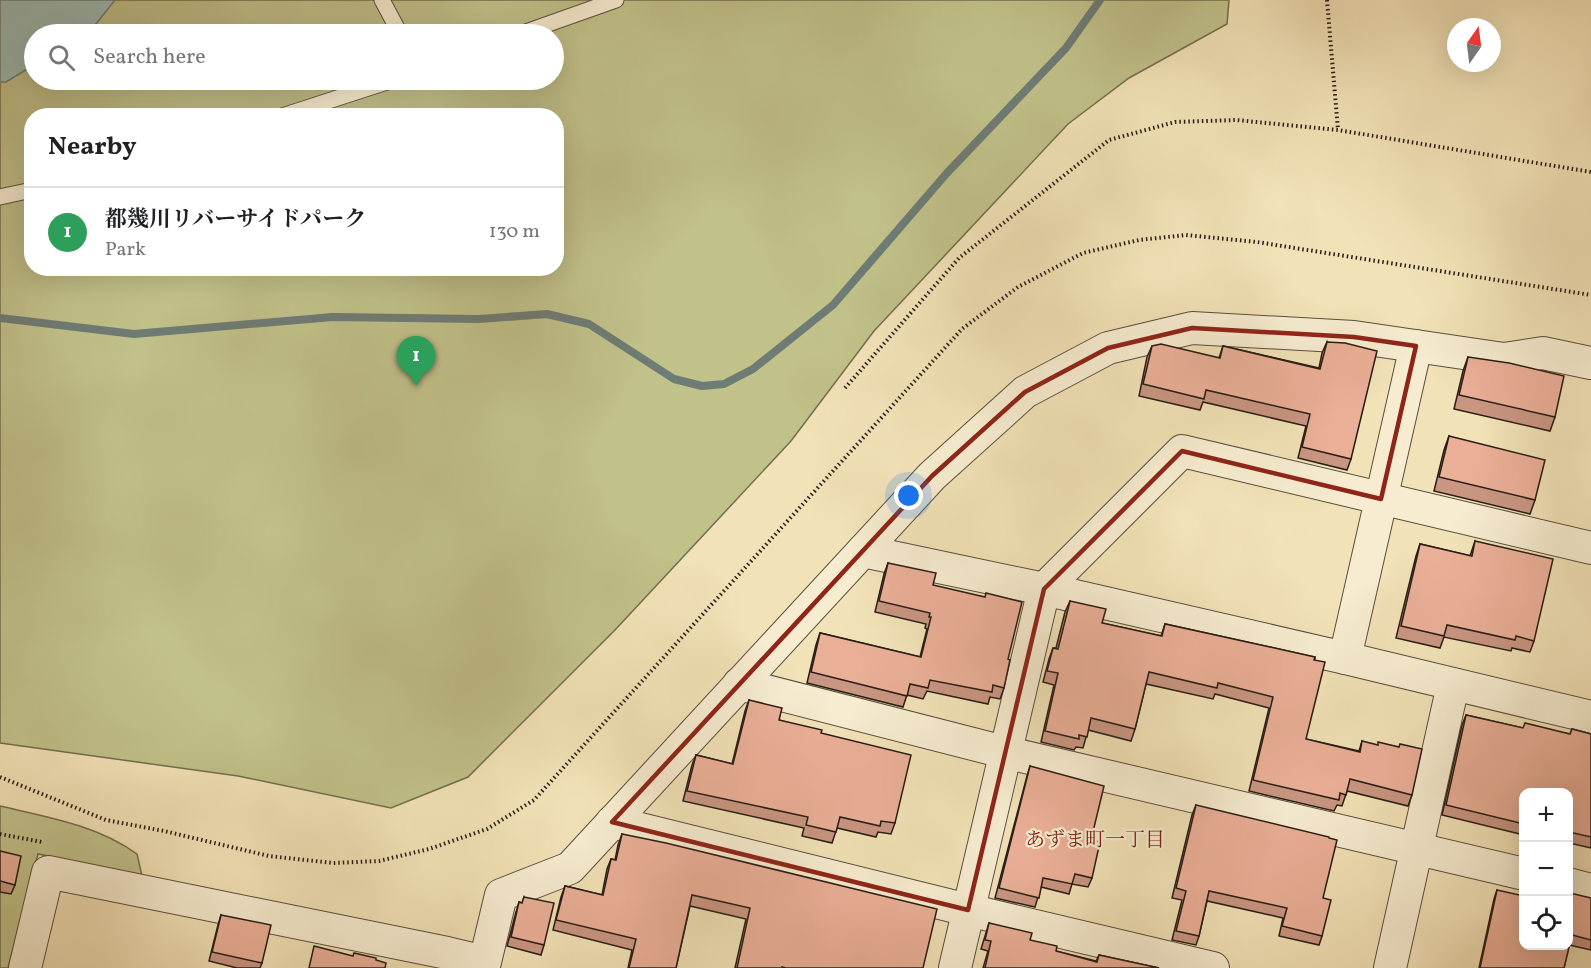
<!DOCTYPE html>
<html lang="en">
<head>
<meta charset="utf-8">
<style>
  body { margin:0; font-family:Vollkorn,"Noto Serif JP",serif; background:#f2f2f2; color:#202124 }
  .controls { position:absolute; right:18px; bottom:18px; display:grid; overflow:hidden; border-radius:12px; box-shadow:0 6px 24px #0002 }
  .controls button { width:54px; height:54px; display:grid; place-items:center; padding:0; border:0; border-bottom:2px solid #e0e0e0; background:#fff; color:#202124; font:30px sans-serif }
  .compass { position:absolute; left:1447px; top:18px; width:54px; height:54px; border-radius:50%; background:#fff; box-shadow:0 6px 24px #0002; rotate:14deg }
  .you { position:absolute; left:909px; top:496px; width:21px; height:21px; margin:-15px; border:4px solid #fff; border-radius:50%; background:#1a73e8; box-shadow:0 0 0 9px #1a73e833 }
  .badge { display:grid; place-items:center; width:39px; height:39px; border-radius:50%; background:#b45309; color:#fff; font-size:20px; font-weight:700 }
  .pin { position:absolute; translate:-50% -50px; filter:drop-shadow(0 2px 3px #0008) }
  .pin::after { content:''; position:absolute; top:32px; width:21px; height:18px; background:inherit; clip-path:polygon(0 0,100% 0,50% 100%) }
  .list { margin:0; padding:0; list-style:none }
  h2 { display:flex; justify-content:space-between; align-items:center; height:78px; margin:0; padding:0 24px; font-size:26px }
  h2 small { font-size:20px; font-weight:400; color:#757577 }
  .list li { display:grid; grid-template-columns:39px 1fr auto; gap:18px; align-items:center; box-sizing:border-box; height:90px; padding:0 24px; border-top:2px solid #e0e0e0 }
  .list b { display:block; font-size:22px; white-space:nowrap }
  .list p { margin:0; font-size:20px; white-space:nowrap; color:#757577 }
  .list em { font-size:20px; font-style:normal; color:#757577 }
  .icon { flex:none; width:33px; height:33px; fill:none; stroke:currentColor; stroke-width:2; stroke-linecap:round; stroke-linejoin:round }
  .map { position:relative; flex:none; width:1591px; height:968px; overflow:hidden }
  .search { position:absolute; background:#fff; box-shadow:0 6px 24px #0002; left:24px; top:24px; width:540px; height:66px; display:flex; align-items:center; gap:15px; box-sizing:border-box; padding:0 21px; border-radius:33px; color:#757577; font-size:22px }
  .panel { position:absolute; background:#fff; box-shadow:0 6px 24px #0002; left:24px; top:108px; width:540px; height:168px; border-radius:24px }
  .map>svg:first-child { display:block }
  .green { fill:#c1c18a; stroke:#746e4f; stroke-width:1.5; fill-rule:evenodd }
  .water { fill:#9dbcb6; stroke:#6e7c75; stroke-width:1.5 }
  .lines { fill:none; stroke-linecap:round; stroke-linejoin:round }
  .stream { stroke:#6e7c75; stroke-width:8 }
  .service-casing { stroke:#5a4e3d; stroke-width:17 }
  .minor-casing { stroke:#5a4e3d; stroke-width:34 }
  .path { stroke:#281c14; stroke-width:4; stroke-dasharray:1.5 3; stroke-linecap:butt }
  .service { stroke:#f7ecd0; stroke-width:15 }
  .minor { stroke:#f7ecd0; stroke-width:32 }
  .wall { fill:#c99682; stroke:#281c14; stroke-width:1.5 }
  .building { fill:#eaaf97; stroke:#281c14; stroke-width:1.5 }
  .marked { fill:none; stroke:#8f2418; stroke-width:4.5; stroke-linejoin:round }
  .labels { text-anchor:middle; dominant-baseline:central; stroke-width:4.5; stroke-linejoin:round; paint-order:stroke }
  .neighbourhood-label { font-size:20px; fill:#7a1f14; stroke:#f7ecd0 }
</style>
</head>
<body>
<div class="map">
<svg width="1591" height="968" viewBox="0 0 1591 968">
  <rect width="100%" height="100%" fill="#f2e2b7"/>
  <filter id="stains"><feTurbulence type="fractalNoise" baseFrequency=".00333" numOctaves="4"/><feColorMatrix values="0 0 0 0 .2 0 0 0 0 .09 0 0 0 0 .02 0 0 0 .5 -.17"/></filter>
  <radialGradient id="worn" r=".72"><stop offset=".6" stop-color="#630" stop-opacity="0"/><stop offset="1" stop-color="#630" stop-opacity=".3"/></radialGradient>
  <g class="green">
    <path d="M0,0H1229L1227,24L1129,78L1068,124L874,331L791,441L615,630L468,777L391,808L238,776L0,743ZM34,34H554V80H34ZM32,116H556V268H32Z"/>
    <path d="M0,806C47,817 97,825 137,854L142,876L38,854L8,968H0Z"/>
  </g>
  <path class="water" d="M0,0H115L88,34H34V65L6,82H0Z"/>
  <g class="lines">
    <path class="stream" d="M0,318L134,334L333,317L479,319L547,314L589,324L674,379L702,386L724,384L753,369L833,305L947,173L1066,48L1100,0"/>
    <g class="service-casing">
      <g id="service">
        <path d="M382,0L397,28L398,34"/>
        <path d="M520,34L616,0"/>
        <path d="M282,116L393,80"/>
        <path d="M0,197L32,190"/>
      </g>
    </g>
    <g class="minor-casing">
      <g id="minor">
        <path d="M863,551L1044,589L1345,658L1416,346"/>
        <path d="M1345,658L1591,717"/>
        <path d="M739,684L1004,752L1524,874"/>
        <path d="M612,822L968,910L1213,968"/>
        <path d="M1568,884L1591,890"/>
        <path d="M25,968L48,872L447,953L485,962L501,895L570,868L932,476L1025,392L1108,348L1192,328L1354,337L1504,359L1543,353L1591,363"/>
        <path d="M955,968L1044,589L1182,451L1591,548"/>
        <path d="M1390,968L1453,685"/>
      </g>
    </g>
    <g class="path">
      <path d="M1327,0L1338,130"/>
      <path d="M845,388L959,258L1109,140L1175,122L1236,120L1338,130L1591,172"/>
      <path d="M0,777L106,820L164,831L269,856L333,863L379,861L429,849L487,829L534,800L962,329L1018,287L1083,253L1139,240L1186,235L1257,242L1591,295"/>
      <path d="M0,834L42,842"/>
    </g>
    <use href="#service" class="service"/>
    <use href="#minor" class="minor"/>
  </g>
  <g class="wall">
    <path d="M1327,342L1351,459L1347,470L1298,458L1306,426L1203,402L1200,410L1139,396L1147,357L1152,346L1219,358L1223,346L1319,368L1322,353Z"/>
    <path d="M1468,357L1555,417L1550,431L1454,409L1463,371Z"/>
    <path d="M1449,436L1535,500L1530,514L1434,491L1444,450Z"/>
    <path d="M1475,541L1534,641L1530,652L1512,648L1511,651L1444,637L1440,648L1396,638L1416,556L1420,544L1470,556Z"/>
    <path d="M888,563L933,585L1008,659L1004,688L1000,699L990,697L988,704L927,691L923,699L907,695L903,707L807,683L816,645L820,633L920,657L927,629L925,628L926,624L875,612L884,574Z"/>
    <path d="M1070,601L1102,623L1161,636L1165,624L1315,657L1306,739L1359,751L1362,741L1412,795L1408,806L1347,791L1342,806L1337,805L1334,811L1249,791L1269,708L1215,694L1213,699L1146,684L1135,729L1131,741L1088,730L1083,748L1076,747L1074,750L1041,742L1054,685L1043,682L1049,659L1053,648H1056L1065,612Z"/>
    <path d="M749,700L779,720L821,733L895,823L891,834L878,832L876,837L837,828L832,843L802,836L804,828L683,801L692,765L696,755L732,764L745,711Z"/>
    <path d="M1466,715L1523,728L1570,734L1572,729L1591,734V848L1569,843V792H1524V835L1442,815L1462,725Z"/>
    <path d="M1030,766L1091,840L1092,878L1088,887L1072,884L1069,894L1041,887L1035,907L995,898L1027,776Z"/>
    <path d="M1196,805L1323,898L1322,936L1319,945L1279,936L1283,918L1207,901L1199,936L1196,945L1172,940L1182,900L1172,898L1192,815Z"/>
    <path d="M622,834L923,968H735L746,919L690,906L676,968H628L632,950L553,930L561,897L565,886L602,895L607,869L611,859L615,860L618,845Z"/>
    <path d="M0,851L15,885L11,894L0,892Z"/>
    <path d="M1497,890L1569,945V896L1591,898V950L1569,945L1564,968H1479L1494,899Z"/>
    <path d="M524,897L544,945L541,955L507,946L516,912L519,902L522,903Z"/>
    <path d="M221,915L262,963L260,968H237L209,961L218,925Z"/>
    <path d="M989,923L1056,951L1096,961L1099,955L1159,968H983L988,951L981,949Z"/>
  </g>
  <g class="building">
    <path d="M1327,342L1345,343L1377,351L1351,459L1302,447L1310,414L1206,390L1204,399L1143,384L1152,346L1161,344L1220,358L1223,346L1320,369Z"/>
    <path d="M1468,357L1509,363L1564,376L1555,417L1459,395Z"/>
    <path d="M1449,436L1545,460L1535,500L1439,477Z"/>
    <path d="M1475,541L1553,559L1534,641L1516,636L1515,640L1447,625L1444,636L1401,626L1420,544L1472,556Z"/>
    <path d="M888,563L936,573L933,585L985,597L986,593L1022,602L1008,659L1010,660L1004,688L993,685L992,692L930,680L928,688L910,684L907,696L811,672L820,633L921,657L931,617H929L930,613L879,601Z"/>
    <path d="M1070,601L1106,609L1102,623L1162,636L1165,624L1315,657L1314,660L1325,662L1306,739L1360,752L1362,741L1378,745V742L1399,747L1400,744L1422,749L1412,795L1350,779L1346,795L1340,793L1339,800L1253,780L1273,697L1218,683L1217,688L1149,672L1135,729L1091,718L1087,737L1079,735V739L1045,731L1058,673L1047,671L1053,648L1058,649Z"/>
    <path d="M749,700L782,708L779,720L822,730L821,733L911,755L895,823L881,821L880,826L840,817L836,832L806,825L808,817L687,791L696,755L733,764Z"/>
    <path d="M1466,715L1523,728L1525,723L1570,734L1572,729L1591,734V837L1569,832V792H1524V824L1446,805Z"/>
    <path d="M1030,766L1104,786L1091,840L1100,842L1092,878L1075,874L1072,884L1043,878L1039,898L999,888Z"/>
    <path d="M1196,805L1329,837V838L1337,840L1323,898L1331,900L1322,936L1282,926L1287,908L1209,891L1199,936L1176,931L1186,891L1176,888Z"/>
    <path d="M622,834L666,843L937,909L923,968H786L782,967V968H737L750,908L692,895L676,968H629L636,939L556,920L565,886L603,895L611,859L616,860Z"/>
    <path d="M0,851L21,856L15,885L0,881Z"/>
    <path d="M1497,890L1524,896V945H1569V898L1570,893L1591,898V940L1572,935L1564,968H1480Z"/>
    <path d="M524,897L554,903L544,945L511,937L519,902L522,903Z"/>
    <path d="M221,915L271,925L262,963L212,952Z"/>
    <path d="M989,923L1032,933L1030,940L1057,946L1056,951L1097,962L1099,955L1159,968H985L991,941L985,940Z"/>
    <path d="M314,946L353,956L354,953L376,958V960L386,963L385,968H309Z"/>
  </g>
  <path class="marked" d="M1192,328L1354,337L1416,346L1381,499L1182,451L1044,589L968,910L612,822L932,476L1025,392L1108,348Z"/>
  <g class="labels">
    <g class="neighbourhood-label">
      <text x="1095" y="841">あずま町一丁目</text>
    </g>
  </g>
  <rect width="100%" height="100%" filter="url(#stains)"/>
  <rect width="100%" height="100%" fill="url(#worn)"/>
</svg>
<div class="controls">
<button>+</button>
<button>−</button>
<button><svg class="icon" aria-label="locate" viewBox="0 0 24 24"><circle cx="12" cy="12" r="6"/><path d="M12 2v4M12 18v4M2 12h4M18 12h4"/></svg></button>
</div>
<svg class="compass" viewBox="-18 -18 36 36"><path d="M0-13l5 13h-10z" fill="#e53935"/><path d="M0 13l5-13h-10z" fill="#757577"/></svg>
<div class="you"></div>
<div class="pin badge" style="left:416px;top:386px;background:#2e9e5b">1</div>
<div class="search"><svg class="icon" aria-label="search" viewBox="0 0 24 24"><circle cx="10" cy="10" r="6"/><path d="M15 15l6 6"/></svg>Search here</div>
<section class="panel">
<h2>Nearby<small></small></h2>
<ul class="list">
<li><span class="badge" style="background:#2e9e5b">1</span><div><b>都幾川リバーサイドパーク</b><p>Park</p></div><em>130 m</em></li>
</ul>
</section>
</div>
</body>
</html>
